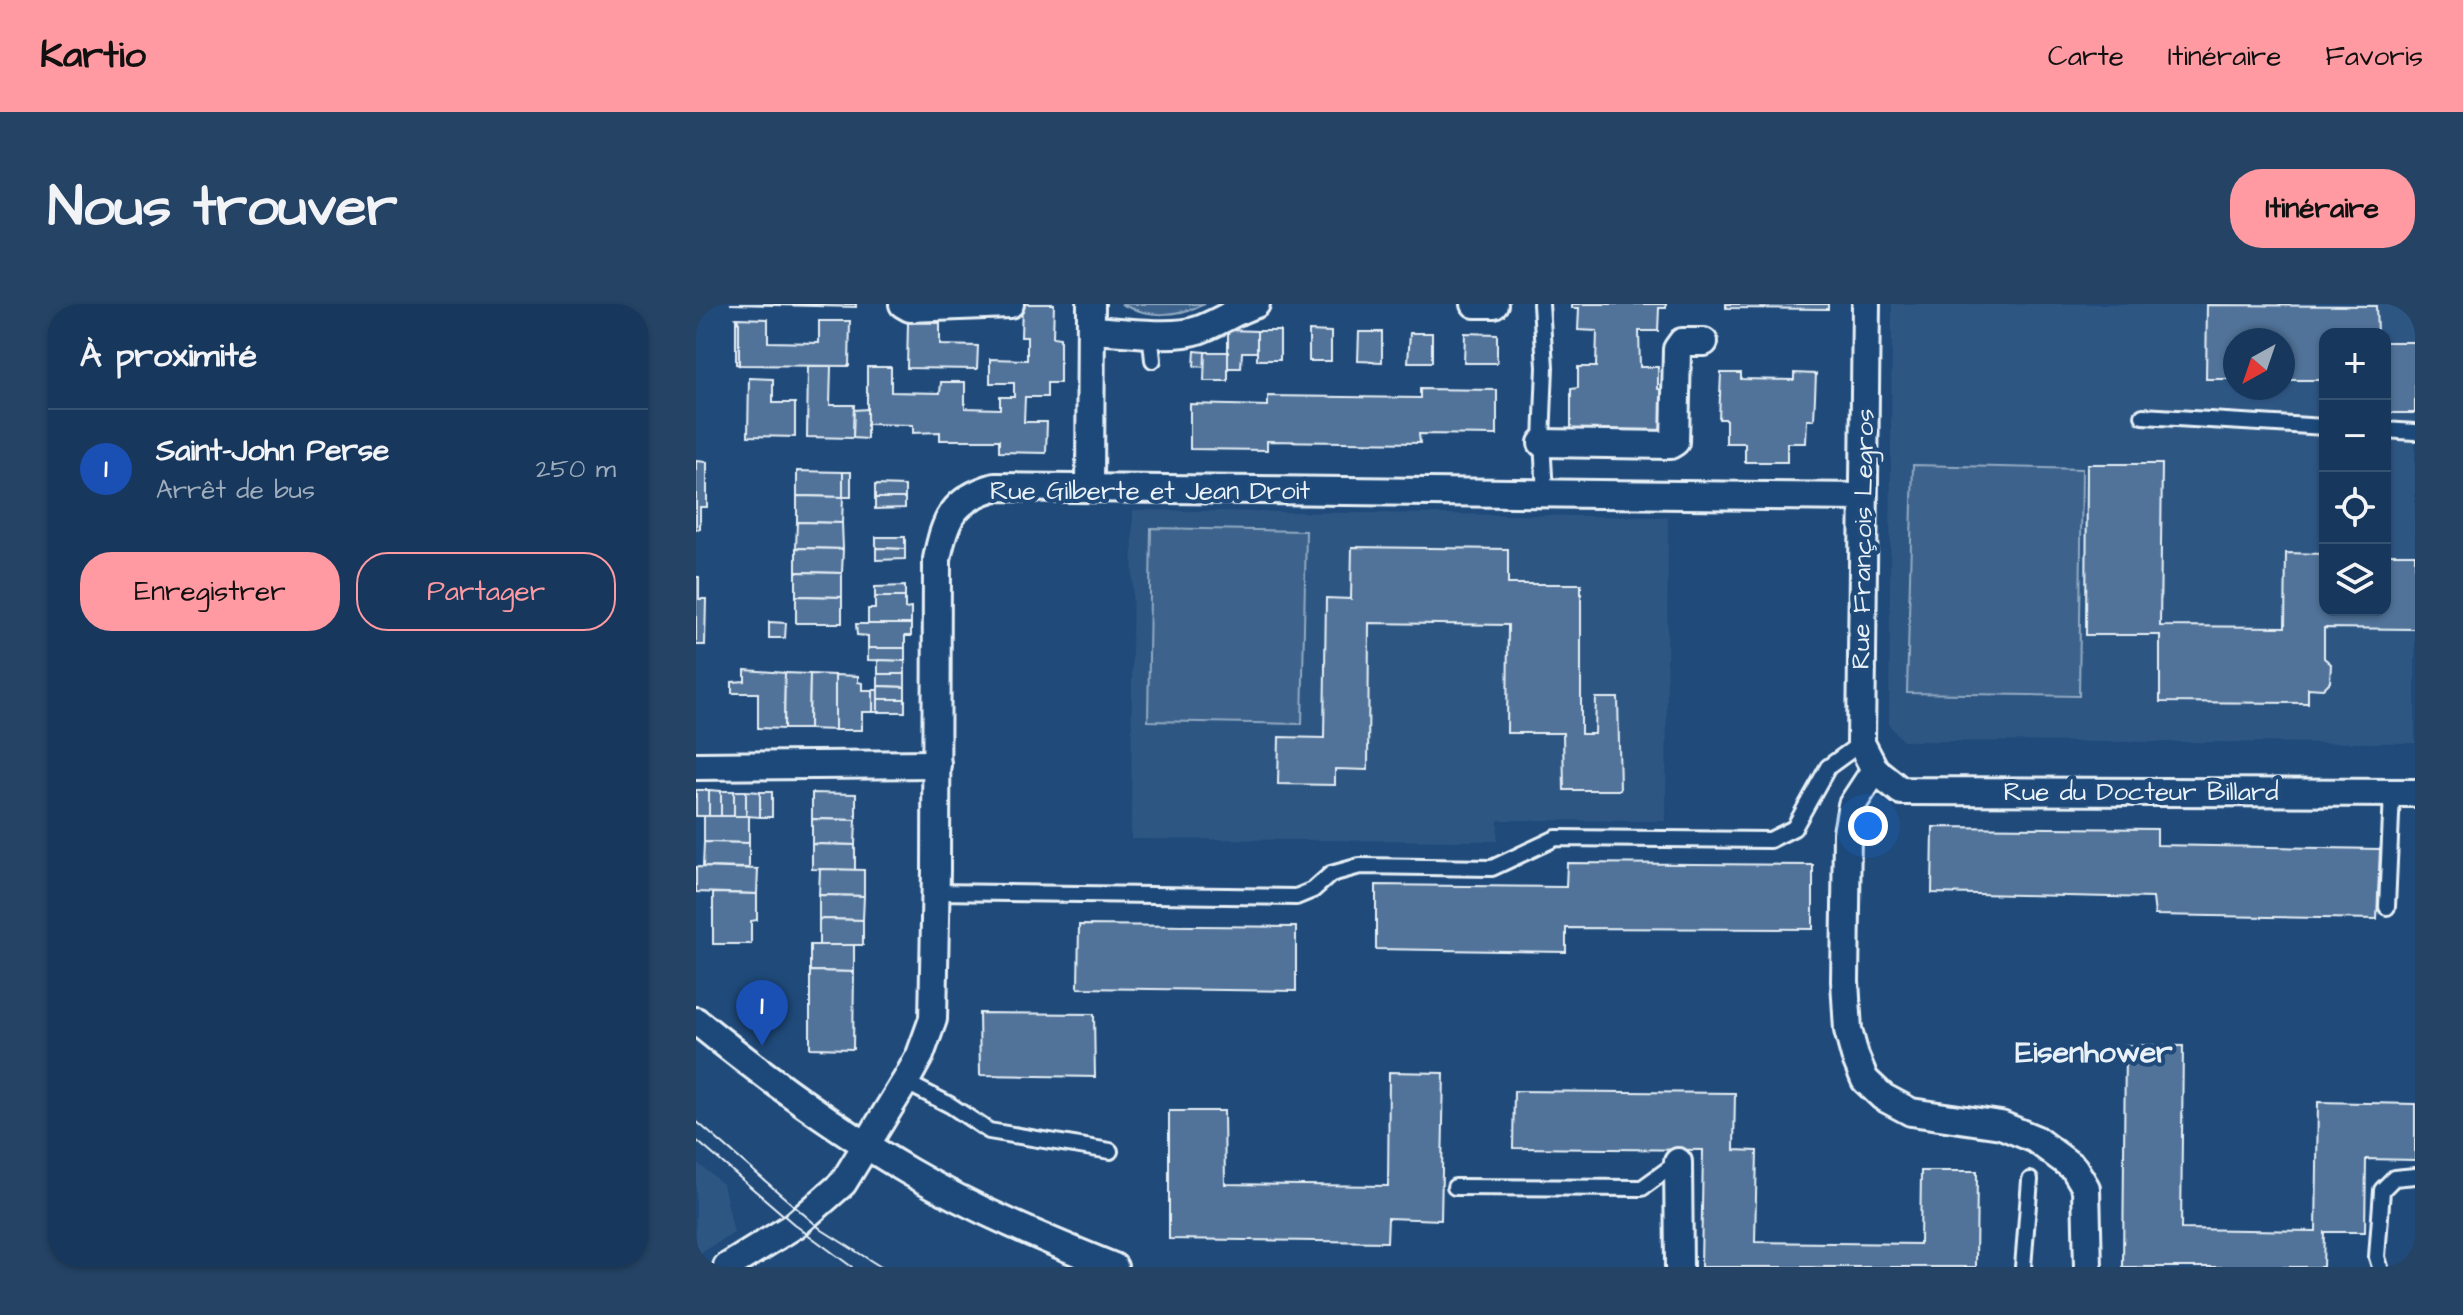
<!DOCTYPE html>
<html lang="fr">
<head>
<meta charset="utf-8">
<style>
  body { margin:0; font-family:"Architects Daughter",sans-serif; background:#244365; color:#f1f3f6 }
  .controls { position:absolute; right:24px; top:24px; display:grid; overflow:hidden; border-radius:16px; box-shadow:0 2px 6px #0004 }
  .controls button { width:72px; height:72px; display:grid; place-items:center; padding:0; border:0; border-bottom:2px solid #365272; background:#17385c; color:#f1f3f6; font:40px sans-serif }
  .compass { position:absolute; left:1527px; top:24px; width:72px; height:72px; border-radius:50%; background:#17385c; box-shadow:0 2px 6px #0004; rotate:220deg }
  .you { position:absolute; left:1172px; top:522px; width:28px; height:28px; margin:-20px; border:6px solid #fff; border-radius:50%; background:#1a73e8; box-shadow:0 0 0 12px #1a73e833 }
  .badge { display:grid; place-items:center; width:52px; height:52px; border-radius:50%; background:#ff9aa2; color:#fff; font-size:26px; font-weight:700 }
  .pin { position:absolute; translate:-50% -66px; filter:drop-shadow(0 2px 4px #0008) }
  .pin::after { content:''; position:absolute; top:42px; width:28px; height:24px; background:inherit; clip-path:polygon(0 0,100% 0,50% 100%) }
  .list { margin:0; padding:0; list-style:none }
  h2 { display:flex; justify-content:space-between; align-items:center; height:104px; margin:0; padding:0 32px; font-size:34px }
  h2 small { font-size:26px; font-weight:400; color:#9eacbb }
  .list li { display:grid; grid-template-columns:52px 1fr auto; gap:24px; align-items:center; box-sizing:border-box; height:120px; padding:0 32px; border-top:2px solid #365272 }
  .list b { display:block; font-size:30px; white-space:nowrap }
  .list p { margin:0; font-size:26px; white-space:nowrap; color:#9eacbb }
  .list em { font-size:26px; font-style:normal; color:#9eacbb }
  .actions { display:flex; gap:16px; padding:24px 32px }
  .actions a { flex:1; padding:18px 0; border:2px solid #ff9aa2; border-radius:32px; text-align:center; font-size:28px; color:#ff9aa2 }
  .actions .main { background:#ff9aa2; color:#111 }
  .icon { flex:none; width:44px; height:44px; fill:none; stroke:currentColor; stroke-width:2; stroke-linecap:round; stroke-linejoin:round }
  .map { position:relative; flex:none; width:1719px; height:963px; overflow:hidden; border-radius:32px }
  header { display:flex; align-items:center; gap:48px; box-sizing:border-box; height:112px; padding:0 40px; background:#ff9aa2; color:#111 }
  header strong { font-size:38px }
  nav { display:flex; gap:44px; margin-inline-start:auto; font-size:28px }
  .intro { display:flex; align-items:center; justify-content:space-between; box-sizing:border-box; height:192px; padding:0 48px }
  h1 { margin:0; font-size:56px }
  .button { padding:20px 36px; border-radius:32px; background:#ff9aa2; color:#111; font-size:28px; font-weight:700 }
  main { display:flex; gap:48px; padding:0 48px }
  aside { flex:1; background:#17385c; border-radius:32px; box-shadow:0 2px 6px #0004 }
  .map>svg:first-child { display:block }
  .built { fill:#2e5683; fill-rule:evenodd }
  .green { fill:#3c628c; stroke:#92aac2; stroke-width:2 }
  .building { fill:#517399; stroke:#e8f1f8; stroke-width:2 }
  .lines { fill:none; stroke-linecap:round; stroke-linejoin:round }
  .lane-casing { stroke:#e8f1f8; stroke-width:20 }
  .street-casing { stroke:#e8f1f8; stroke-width:32 }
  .lane { stroke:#1f4a7a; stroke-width:14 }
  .street { stroke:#1f4a7a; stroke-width:26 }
  .tram { stroke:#e8f1f8; stroke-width:2 }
  .labels { text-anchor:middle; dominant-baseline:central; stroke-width:8; stroke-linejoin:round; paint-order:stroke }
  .street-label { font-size:26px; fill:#e8f1f8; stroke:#1f4a7a }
  .quarter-label { font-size:30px; font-weight:bold; fill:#e8f1f8; stroke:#1f4a7a }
</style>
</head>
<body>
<header>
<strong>Kartio</strong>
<nav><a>Carte</a><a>Itinéraire</a><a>Favoris</a></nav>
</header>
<div class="intro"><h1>Nous trouver</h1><a class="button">Itinéraire</a></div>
<main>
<aside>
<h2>À proximité<small></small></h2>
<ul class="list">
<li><span class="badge" style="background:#1a4fb4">1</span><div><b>Saint-John Perse</b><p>Arrêt de bus</p></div><em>250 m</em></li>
</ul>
<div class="actions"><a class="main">Enregistrer</a><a>Partager</a></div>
</aside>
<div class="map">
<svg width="1719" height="963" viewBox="0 0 1719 963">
  <rect width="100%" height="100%" fill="#1f4a7a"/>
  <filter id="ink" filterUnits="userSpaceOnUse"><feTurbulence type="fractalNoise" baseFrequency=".0125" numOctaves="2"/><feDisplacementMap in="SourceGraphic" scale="16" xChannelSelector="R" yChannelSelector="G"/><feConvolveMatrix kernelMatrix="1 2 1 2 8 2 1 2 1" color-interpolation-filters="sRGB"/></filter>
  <g filter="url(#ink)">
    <g class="built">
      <path d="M1196,0H1719V439L1207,437L1193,421ZM1629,30H1689V306H1629ZM1539,36H1587V84H1539Z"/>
      <path d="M437,206L972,213L970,517L802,516L801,537L435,535Z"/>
      <path d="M0,858L27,880L38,929L0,952Z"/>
    </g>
    <g class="green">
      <path d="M425,0H509C479,13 454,14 425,0Z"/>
      <path d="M1217,161L1386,165L1383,392L1211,389Z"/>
      <path d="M455,224L610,227L606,420L452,417Z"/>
    </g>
    <g class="building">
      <path d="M34,0H160V3Z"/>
      <path d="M326,0H358L357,33L364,34V79H351V93H329L328,118H351L350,149L303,148V136H244V128L217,129V121L171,120V63H195V88L244,89L245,78H269V104L304,105V93H318V79H294V55L331,56V33H325Z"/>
      <path d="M876,0H970V4H963L962,27H943L944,63H962V85L969,86L968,132L946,131V126H897L896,131H875V85L882,84V63H900L901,27L882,26L883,4H876Z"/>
      <path d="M1030,0H1132V5L1030,4Z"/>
      <path d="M1511,1L1680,2L1681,30H1629V76H1587V36H1539V75H1510Z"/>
      <path d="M40,14L72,15V38L123,39V17H154L153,62L43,61V18Z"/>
      <path d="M40,17L43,18V61L40,60Z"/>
      <path d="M212,18L244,19V41L282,42L281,65L211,64Z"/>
      <path d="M532,26L561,27V48H546L545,64H532Z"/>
      <rect x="561" y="27" width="23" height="29"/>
      <path d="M613,27L635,28V57H613Z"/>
      <path d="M663,28H686V58L662,57Z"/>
      <path d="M714,29H736V58H712Z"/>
      <path d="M769,29L801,30V59H768Z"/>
      <rect x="1689" y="38" width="30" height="71"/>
      <path d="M499,47L509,48V63L498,62Z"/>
      <path d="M509,48H532V77H508Z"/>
      <path d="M112,62H135L134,101H158L157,134L111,133Z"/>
      <path d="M1025,69H1045V75L1098,76V69L1120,70L1118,116H1111L1110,139H1091V158H1049V139H1030V115H1023Z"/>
      <path d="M53,74L77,75V99H99V133L52,132Z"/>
      <path d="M724,85L801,86V131L723,130L724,139L571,137V146L494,145V100L572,102V92L724,94Z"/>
      <path d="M171,105V135L157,134L158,106Z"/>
      <path d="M0,157L11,158V203H4V225H0Z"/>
      <path d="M1391,160H1466L1464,322L1589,323L1590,249L1629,250V306H1689V250H1719V325L1628,324V354L1635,360L1634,378L1627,385L1612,384V399L1464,398V331H1390Z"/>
      <path d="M101,167L147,168V193L101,192Z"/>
      <rect x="147" y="168" width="8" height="25"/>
      <path d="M179,181L209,182V194H179Z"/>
      <path d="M101,192L147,193L146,219L101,218Z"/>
      <path d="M179,194H209V204L179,205Z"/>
      <path d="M101,218L146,219L147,245L100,244Z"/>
      <path d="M180,233H209V245L180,244Z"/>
      <path d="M656,243L812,245V280H885V430H899L900,394H922L924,486H868L867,429H811L812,321L673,319L672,466L639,465V481L582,480L583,433L628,434L630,294L655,295Z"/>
      <path d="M100,244L147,245L146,269L100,268Z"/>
      <path d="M180,244L209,245V255L180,256Z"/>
      <path d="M100,268L146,269V293L100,292Z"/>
      <path d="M0,273H3V295H10L9,341H0Z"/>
      <path d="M209,282V293H179V283Z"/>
      <path d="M100,292L146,293V319H100Z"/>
      <path d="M179,293H209V305L215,304V320H172V305H179Z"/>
      <path d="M73,318L90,319L89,334H73Z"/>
      <path d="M160,320H215V332H209V344H172V332L161,331Z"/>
      <path d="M172,344H209V357L172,356Z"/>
      <path d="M182,356L209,357V370H182Z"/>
      <path d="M49,366L89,369L88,425L62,424V389H36V378L49,377Z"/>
      <path d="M89,369L114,370L113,425H88Z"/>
      <path d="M114,370L139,371V426L113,425Z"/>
      <path d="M182,370H209V383L182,382Z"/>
      <path d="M139,371L162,372V378L166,379V386H177V408H166V426H139Z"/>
      <path d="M182,382L209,383V395H182Z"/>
      <rect x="177" y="386" width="5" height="22"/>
      <rect x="182" y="395" width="27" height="13"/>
      <rect x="0" y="486" width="13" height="26"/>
      <path d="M13,486L25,487V512H13Z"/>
      <rect x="25" y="487" width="13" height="25"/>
      <rect x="38" y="487" width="12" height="25"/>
      <path d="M50,487L64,488V513L50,512Z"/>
      <rect x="64" y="488" width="12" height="25"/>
      <path d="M116,489L160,490V516L116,515Z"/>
      <path d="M8,512H53V539L8,538Z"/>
      <path d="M116,515L160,516L159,541L116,540Z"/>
      <path d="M1237,523L1461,525V541L1684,545L1681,615L1459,611L1457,594L1236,589Z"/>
      <path d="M8,538L53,539V564L7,563Z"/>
      <path d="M116,540L159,541V566L116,565Z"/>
      <path d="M871,559L1117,561V625L870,624V648L680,645V581L870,583Z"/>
      <path d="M0,563L62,565L61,590L0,588Z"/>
      <path d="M124,565L168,566V592L123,591Z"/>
      <path d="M17,589L61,590V616L55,617V640H17Z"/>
      <path d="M123,591L168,592L167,616L123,615Z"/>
      <path d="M123,615L167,616V641H123Z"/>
      <path d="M383,621L600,623V687L382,684Z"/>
      <path d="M114,641H158V668L114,667Z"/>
      <path d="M114,667L158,668L157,745L114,744Z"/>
      <path d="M283,709L398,710L399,773L284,771Z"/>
      <path d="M1429,741L1487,742L1485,925L1620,927L1622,798L1719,800V856L1670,855L1669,928H1628L1627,963H1427Z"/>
      <path d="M693,768L748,769L745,916L692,914L691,938L473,935V807H528L529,880L692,882Z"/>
      <path d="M818,787L1039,789L1038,846L1061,847L1059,938L1224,940L1225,867H1281L1280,963H1005L1007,846L817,844Z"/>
    </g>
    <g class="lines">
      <g class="lane-casing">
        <g id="lane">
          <path d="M845,0L849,63L846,137L849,189"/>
          <path d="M454,28L457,56"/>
          <path d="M1447,112L1629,123"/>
          <path d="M1689,126L1719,128"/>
          <path d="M240,588L600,593L617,586L635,570L664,562L796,564L860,534L1074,536L1098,524L1132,463L1165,439"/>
          <path d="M1691,603L1696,489"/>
          <path d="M209,778L254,801L293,827L414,847"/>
          <path d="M759,883L946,884L982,858"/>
          <path d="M1327,963L1334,876"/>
          <path d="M1684,963L1681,953L1686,886L1698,874L1719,872"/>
        </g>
      </g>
      <g class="street-casing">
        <g id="street">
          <path d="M207,0L214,4L314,0"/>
          <path d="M779,0H798"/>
          <path d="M1170,0L1165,439L1179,466L1205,487L1719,489"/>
          <path d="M395,26C422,27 478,35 502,26C523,19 539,6 560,0"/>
          <path d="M846,139L974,141L979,138L981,45L986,38H1008"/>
          <path d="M394,184L395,0"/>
          <path d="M0,462L241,460"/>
          <path d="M1179,466L1156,501L1151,529L1149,677L1152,726L1159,752L1169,776L1187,793L1215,808L1305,821L1339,835L1378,864L1390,884L1392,963"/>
          <path d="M0,717C68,772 138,824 214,868C279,906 349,935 418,963"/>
          <path d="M982,858L983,963"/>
          <path d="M31,963L99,921L147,879L212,773L224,751L237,715L240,566L241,255C249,215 257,195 299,183L1167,193"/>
        </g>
      </g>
      <use href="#lane" class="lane"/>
      <use href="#street" class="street"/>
      <g class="tram">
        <path d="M0,817L126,926L185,963"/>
        <path d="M0,836L99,921L156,963"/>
      </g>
    </g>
  </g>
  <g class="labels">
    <g class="street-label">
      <text x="454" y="187">Rue Gilberte et Jean Droit</text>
      <text transform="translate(1167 235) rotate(-89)">Rue François Legros</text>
      <text x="1445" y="488">Rue du Docteur Billard</text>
    </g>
    <g class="quarter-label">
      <text x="1398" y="749">Eisenhower</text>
    </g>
  </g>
</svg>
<div class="controls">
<button>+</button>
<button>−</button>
<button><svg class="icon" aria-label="locate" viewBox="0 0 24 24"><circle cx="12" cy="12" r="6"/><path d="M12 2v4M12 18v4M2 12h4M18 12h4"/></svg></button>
<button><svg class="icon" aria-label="layers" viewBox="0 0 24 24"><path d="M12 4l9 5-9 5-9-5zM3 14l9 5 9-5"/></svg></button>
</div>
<svg class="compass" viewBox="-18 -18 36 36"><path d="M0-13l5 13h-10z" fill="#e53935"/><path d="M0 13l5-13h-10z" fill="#9eacbb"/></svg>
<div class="you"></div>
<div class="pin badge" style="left:66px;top:742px;background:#1a4fb4">1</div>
</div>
</main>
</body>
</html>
